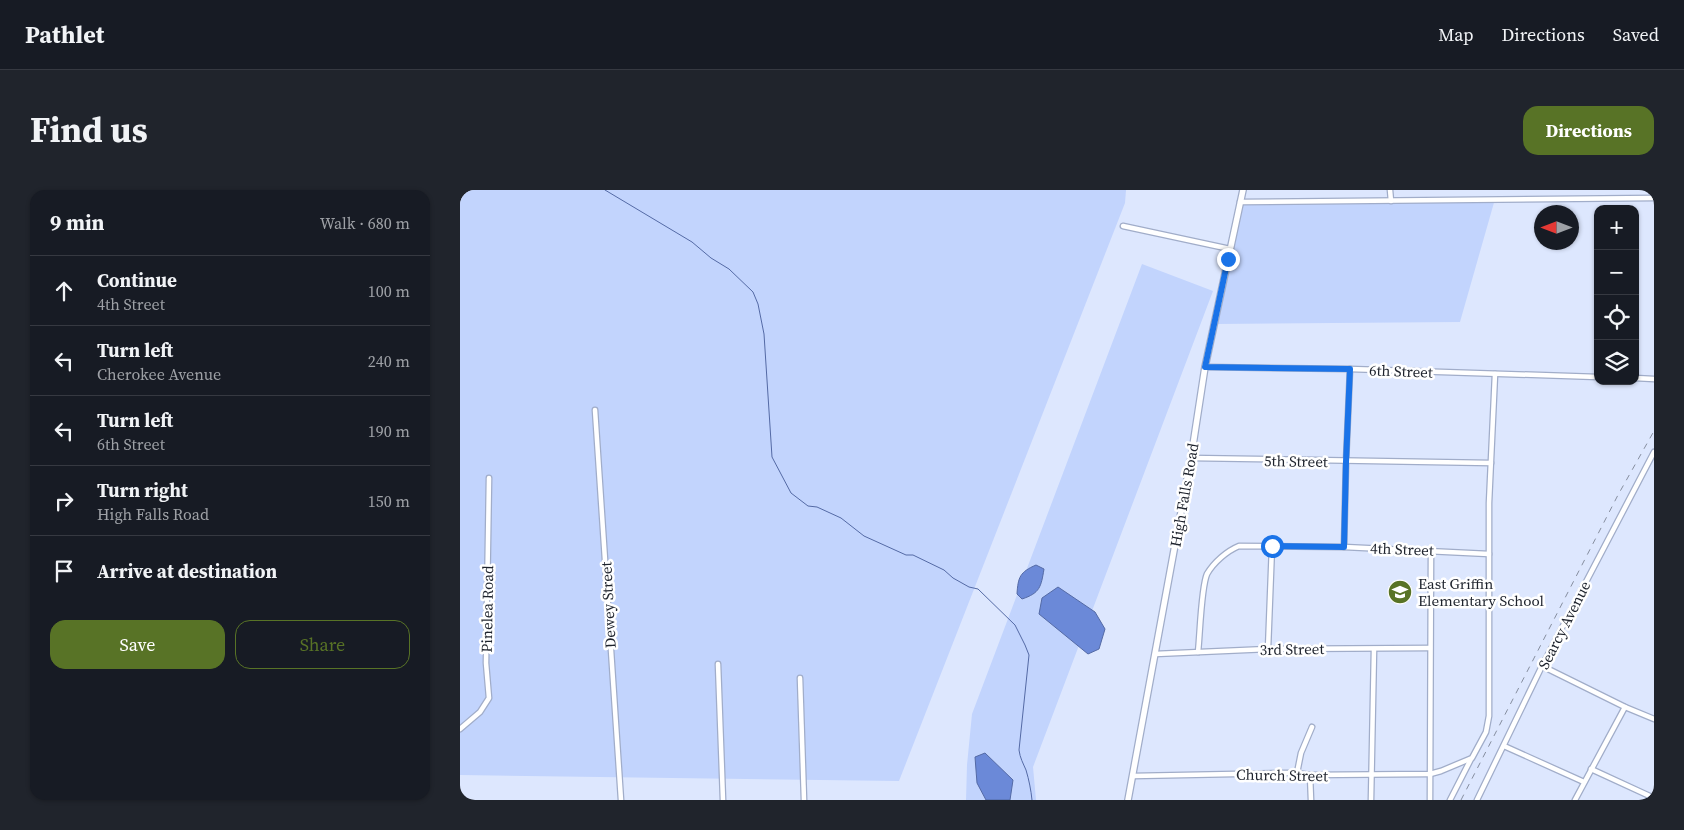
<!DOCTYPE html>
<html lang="en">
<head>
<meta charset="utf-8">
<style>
  body { margin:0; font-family:"Source Serif 4",serif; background:#20242c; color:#f1f3f6 }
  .controls { position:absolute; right:15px; top:15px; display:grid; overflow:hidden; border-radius:10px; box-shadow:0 1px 4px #0004 }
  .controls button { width:45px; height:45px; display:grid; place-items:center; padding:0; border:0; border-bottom:1px solid #363941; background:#171b24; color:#f1f3f6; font:25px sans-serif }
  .compass { position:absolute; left:1074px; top:15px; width:45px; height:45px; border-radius:50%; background:#171b24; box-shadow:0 1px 4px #0004; rotate:270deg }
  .stop { position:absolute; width:15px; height:15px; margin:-11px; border:4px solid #1a73e8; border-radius:50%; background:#fff }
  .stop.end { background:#1a73e8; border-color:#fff; box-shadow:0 1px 5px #0008 }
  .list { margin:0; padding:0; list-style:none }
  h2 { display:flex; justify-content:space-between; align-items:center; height:65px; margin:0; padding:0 20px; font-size:21px }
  h2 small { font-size:16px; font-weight:400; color:#9ea1a6 }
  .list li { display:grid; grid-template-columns:32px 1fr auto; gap:15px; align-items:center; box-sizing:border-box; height:70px; padding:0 20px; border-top:1px solid #363941 }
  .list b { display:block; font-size:19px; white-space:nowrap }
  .list p { margin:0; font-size:16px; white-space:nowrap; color:#9ea1a6 }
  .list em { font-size:16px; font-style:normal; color:#9ea1a6 }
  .actions { display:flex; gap:10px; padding:15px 20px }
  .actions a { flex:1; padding:11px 0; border:1px solid #587326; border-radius:15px; text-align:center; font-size:18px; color:#587326 }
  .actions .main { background:#587326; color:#fff }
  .icon { flex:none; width:28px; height:28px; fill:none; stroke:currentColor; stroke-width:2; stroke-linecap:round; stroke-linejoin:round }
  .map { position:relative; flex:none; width:1194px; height:610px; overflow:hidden; border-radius:15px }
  header { display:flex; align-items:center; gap:30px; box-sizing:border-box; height:70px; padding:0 25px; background:#171b24; border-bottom:1px solid #363941 }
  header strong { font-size:24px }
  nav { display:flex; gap:28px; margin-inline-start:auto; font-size:18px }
  .intro { display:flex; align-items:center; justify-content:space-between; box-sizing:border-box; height:120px; padding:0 30px }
  h1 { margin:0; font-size:35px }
  .button { padding:12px 22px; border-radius:15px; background:#587326; color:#fff; font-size:18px; font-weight:700 }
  main { display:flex; gap:30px; padding:0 30px }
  aside { flex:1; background:#171b24; border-radius:15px; box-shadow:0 1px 4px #0004 }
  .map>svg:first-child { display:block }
  .green { fill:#c2d4fd }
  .water { fill:#6b89d8; stroke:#546aa5 }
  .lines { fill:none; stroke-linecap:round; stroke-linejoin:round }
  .stream { stroke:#546aa5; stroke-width:1 }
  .minor-casing { stroke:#a1adc9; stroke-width:7 }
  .tertiary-casing { stroke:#a1adc9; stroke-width:8 }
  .minor { stroke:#fff; stroke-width:4.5 }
  .tertiary { stroke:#fff; stroke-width:5.5 }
  .rail { stroke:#868e9f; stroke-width:1; stroke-dasharray:6 6; stroke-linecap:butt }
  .route { stroke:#1a73e8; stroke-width:6 }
  .labels { text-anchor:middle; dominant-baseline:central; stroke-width:5; stroke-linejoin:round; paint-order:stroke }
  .street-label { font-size:15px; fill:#1e232d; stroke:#fff }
  .poi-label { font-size:15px; fill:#1e232d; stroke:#fff; text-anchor:start }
</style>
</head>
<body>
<header>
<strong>Pathlet</strong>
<nav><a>Map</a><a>Directions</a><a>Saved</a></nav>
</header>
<div class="intro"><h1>Find us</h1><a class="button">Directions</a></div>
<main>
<aside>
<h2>9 min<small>Walk · 680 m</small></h2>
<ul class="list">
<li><svg class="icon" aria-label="ahead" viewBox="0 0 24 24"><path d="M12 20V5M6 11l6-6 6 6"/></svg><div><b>Continue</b><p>4th Street</p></div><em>100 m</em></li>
<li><svg class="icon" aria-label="left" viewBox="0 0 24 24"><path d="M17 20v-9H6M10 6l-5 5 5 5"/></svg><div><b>Turn left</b><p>Cherokee Avenue</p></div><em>240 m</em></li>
<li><svg class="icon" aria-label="left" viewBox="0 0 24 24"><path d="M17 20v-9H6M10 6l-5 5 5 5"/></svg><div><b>Turn left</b><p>6th Street</p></div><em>190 m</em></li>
<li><svg class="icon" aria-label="right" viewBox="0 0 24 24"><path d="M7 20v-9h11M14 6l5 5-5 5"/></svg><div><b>Turn right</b><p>High Falls Road</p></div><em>150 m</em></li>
<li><svg class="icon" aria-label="arrive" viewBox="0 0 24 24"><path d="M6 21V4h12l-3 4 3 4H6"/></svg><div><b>Arrive at destination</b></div></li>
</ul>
<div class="actions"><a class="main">Save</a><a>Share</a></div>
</aside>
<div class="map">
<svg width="1194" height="610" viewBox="0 0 1194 610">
  <rect width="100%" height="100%" fill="#dde7fe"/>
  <g class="green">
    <path d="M0,0H666L665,13L439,591L0,585Z"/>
    <path d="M1035,9L1000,132L756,134L782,13Z"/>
    <path d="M682,74L753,101L573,577L576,610H506L507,575L512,524Z"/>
  </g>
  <g class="water">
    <path d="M576,375L584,379C581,397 580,403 562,409L557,404C558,387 560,382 576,375Z"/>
    <path d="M598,397L635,422L645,439L639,459L628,464L579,424L582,408Z"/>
    <path d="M525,563L553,590L550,610H526L517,593L515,567Z"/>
  </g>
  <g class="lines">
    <path class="stream" d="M145,0L232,52L251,68L269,79L293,102L298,114L304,144L312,267L331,303L348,316L357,317L381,328L404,346L446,365H453L484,380L493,388L509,397L518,399L555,435L565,455L569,465L559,560C560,568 563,573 566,580C569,590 571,600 572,610"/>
    <g class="minor-casing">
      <g id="minor">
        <path d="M930,0L931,11"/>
        <path d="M780,12L1194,8"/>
        <path d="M663,36L770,59"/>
        <path d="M745,177L890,179L1138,187"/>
        <path d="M1175,188L1194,189"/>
        <path d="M135,220L161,610"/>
        <path d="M731,268L1031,273"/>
        <path d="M884,357L886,272L890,179"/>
        <path d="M808,459L812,356"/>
        <path d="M738,462C740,445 741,398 747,384C754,372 767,361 779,356L884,357L1029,364"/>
        <path d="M695,464L808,459L970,458"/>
        <path d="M258,474L263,610"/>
        <path d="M1082,476L1165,517L1194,529"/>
        <path d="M340,488L344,610"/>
        <path d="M0,539L20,522L29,508L26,473L29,288"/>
        <path d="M1044,556L1124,592"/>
        <path d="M1131,579L1194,608"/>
        <path d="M837,583L841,563L852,537"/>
        <path d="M850,585L851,610"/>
        <path d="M673,586L822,583H837L850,585L970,584L981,581L1012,568L1026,542L1029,526V313L1035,184"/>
        <path d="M911,610L914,459"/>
        <path d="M970,610L971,360"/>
        <path d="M990,610L1011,569"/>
        <path d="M1017,610L1082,476L1194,262"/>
        <path d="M1115,610L1165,517"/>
      </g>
    </g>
    <g class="tertiary-casing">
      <path id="tertiary" d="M668,610L731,268L745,177L783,0"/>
    </g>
    <use href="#minor" class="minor"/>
    <use href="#tertiary" class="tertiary"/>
    <path class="rail" d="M1001,610L1158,305L1194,241"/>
  </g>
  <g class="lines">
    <path class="route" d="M768,69L745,177L890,179L886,272L884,357L812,356"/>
  </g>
  <defs>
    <g id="school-disc" transform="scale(1.25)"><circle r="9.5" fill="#587326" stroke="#fff"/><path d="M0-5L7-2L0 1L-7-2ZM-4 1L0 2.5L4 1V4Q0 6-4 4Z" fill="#fff"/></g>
  </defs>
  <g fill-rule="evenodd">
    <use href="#school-disc" x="940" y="402"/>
  </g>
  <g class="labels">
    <g class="street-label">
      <text transform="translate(941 181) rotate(2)">6th Street</text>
      <text transform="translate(836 271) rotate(1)">5th Street</text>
      <text transform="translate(724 305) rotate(-80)">High Falls Road</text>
      <text transform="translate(942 359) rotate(2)">4th Street</text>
      <text transform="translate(148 415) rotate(-93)">Dewey Street</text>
      <text transform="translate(27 419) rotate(-89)">Pinelea Road</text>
      <text transform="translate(1104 435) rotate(-63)">Searcy Avenue</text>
      <text transform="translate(832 459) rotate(-1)">3rd Street</text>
      <text transform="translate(822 585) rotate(1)">Church Street</text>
    </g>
    <g class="poi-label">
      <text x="958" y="393">East Griffin<tspan x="958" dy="17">Elementary School</tspan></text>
    </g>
  </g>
</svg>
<div class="controls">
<button>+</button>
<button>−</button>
<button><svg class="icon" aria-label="locate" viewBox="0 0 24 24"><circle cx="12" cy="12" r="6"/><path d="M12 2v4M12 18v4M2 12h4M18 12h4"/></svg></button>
<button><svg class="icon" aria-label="layers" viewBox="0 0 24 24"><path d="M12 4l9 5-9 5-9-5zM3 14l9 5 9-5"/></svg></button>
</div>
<svg class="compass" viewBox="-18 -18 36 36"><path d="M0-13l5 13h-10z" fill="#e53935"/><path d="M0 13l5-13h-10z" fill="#9ea1a6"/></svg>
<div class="stop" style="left:812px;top:356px"></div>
<div class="stop end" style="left:768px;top:69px"></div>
</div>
</main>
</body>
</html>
